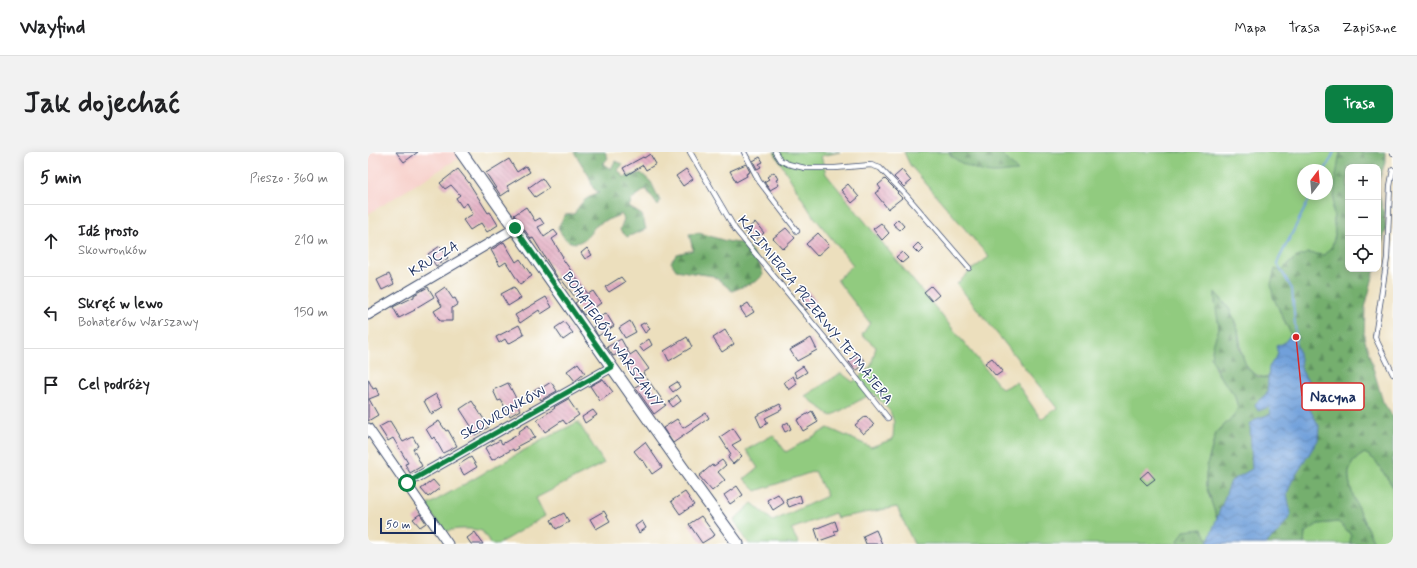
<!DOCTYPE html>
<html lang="pl">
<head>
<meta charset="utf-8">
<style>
  body { margin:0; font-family:Mynerve,sans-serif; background:#f2f2f2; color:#202124 }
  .controls { position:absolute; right:12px; top:12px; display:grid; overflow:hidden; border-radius:8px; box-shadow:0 2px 10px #0003 }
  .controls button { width:36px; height:36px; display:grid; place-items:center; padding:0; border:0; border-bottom:1px solid #e0e0e0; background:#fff; color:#202124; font:20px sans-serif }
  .compass { position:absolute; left:929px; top:12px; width:36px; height:36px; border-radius:50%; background:#fff; box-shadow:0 2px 10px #0003; rotate:16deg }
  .scale { position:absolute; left:12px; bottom:10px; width:56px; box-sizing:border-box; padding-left:4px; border:2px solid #1b2f5e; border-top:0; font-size:11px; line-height:14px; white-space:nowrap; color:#1b2f5e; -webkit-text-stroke:3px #fff; paint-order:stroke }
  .stop { position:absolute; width:12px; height:12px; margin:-9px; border:3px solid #0b8043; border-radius:50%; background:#fff }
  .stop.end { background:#0b8043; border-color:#fff; box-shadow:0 1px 4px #0008 }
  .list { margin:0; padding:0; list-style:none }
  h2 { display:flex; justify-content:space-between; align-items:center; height:52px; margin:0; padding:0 16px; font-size:17px }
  h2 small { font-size:13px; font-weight:400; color:#757577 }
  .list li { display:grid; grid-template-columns:26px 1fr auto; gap:12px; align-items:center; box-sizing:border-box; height:72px; padding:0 16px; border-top:1px solid #e0e0e0 }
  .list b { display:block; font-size:15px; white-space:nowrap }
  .list p { margin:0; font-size:13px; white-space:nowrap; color:#757577 }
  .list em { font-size:13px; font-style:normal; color:#757577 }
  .icon { flex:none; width:22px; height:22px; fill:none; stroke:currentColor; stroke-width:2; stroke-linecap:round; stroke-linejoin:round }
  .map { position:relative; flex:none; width:1025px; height:392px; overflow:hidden; border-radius:8px }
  header { display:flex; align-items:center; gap:24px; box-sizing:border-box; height:56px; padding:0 20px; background:#fff; border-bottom:1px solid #e0e0e0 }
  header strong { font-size:19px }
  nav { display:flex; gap:22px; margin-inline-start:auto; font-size:14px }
  .intro { display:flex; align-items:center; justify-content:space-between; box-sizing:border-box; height:96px; padding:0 24px }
  h1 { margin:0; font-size:28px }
  .button { padding:10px 18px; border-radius:8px; background:#0b8043; color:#fff; font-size:14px; font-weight:700 }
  main { display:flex; gap:24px; padding:0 24px }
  aside { flex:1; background:#fff; border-radius:8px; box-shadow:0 2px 10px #0003 }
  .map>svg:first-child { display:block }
  .built { fill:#f7d0cb }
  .green { fill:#91cb7f; stroke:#567d6e; fill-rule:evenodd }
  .forest { fill:url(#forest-firs); stroke:#486f66 }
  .water { fill:url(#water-waves); stroke:#46689c }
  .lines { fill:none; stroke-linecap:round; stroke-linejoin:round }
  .stream { stroke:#71a0da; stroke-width:2 }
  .building { fill:url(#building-back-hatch) }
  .service-casing { stroke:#3a496c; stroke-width:6 }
  .minor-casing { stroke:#3a496c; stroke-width:11 }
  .tertiary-casing { stroke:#3a496c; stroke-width:13 }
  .service { stroke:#fff; stroke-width:4.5 }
  .minor { stroke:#fff; stroke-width:9 }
  .tertiary { stroke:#fff; stroke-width:11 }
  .route { stroke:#0b8043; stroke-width:5 }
  .labels { text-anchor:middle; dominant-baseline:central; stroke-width:3; stroke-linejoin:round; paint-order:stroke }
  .street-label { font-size:14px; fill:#1b2f5e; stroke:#fff }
  .leader { fill:none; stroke:#d62828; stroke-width:1.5 }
  .callout-dot { fill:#d62828; stroke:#fff; stroke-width:1.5 }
  .callout { fill:#fff; stroke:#d62828; stroke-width:1.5 }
  .callout-label { font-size:15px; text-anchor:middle; font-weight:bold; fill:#1b2f5e }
</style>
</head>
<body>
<header>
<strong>Wayfind</strong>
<nav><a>Mapa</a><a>Trasa</a><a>Zapisane</a></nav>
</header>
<div class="intro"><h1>Jak dojechać</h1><a class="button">Trasa</a></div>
<main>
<aside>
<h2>5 min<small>Pieszo · 360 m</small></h2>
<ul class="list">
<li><svg class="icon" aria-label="ahead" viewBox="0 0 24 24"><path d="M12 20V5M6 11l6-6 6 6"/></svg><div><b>Idź prosto</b><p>Skowronków</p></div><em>210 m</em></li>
<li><svg class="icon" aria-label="left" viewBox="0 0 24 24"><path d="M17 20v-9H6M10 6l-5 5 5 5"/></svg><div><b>Skręć w lewo</b><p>Bohaterów Warszawy</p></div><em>150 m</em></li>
<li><svg class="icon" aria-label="arrive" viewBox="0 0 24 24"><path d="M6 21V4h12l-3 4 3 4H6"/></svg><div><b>Cel podróży</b></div></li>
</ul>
</aside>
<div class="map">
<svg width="1025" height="392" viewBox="0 0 1025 392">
  <defs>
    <pattern id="forest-firs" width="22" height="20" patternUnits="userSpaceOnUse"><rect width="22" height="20" fill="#74af6e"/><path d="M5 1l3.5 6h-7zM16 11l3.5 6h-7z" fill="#5e8f5e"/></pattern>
    <pattern id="water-waves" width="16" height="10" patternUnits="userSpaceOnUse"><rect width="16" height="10" fill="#71a0da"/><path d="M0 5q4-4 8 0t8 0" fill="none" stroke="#5c83b4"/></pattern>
    <pattern id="building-back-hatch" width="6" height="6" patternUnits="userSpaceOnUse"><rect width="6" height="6" fill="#e4b0c4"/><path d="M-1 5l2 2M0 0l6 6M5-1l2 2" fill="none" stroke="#b890a2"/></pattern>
  </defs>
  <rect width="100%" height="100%" fill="#fff"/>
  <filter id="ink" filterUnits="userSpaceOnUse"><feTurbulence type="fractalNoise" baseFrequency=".025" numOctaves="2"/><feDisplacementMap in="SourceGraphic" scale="8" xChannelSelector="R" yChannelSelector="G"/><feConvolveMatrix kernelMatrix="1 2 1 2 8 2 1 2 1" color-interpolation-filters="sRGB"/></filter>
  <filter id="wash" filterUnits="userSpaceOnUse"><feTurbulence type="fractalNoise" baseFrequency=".012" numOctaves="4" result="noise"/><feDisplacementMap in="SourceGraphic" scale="16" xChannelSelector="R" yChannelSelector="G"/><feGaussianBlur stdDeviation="0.9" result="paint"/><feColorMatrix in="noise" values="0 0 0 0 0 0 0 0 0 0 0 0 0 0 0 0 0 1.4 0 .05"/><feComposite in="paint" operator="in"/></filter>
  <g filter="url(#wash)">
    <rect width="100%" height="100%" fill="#ecdfbd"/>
    <path class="built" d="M0,0H86L91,6L0,62Z"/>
    <g class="green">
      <path d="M406,0H472L453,4L458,22L634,237L648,230L673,267L689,256L589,132L602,119L621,105L542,13L536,0H581L583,5L632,1V0H972L965,56L967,83L964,94L956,103L940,102L927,106L913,119L907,117L911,158L923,182L914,212L899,226C871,221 875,199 870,178C866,163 858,150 847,141L851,176L846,215L852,225L866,242L870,255L866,264L848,281L840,310L838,323V334L851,373L846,392L810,389L812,392H546L529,355L469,366L467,361L423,377L431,392H381L366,368L384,351L405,369L459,344L447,319L388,339L376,327L390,316L378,298L405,283L418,300L460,276L503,295L525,287L526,270L522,259L505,241L463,264L437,244L473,221L485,230L503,214L508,195L494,183L502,171L469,128L485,113L443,61ZM935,18H959V42H935Z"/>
      <path d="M210,270L236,311L168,346L177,364L130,392H123L114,379C103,376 87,376 76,380L58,354L176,287Z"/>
      <path d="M997,301L1007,308L1025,335V392H1007C999,376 978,336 981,319C983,310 990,305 997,301Z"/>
      <path d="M970,370L983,382L982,392H936L937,381L950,372Z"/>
    </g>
    <g class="forest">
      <path d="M206,0H237L240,6L235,12L243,17L247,9L255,12L250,18L256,25L273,21L283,30L292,49L290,54L278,37L264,47L261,55L274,63L278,77L259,85L252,78L256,67L253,62C246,66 234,69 228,74C225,76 223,81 220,84C207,97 196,90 190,75L197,63L206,62C214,49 217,46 231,41L225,36L221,24Z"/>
      <path d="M581,0H632L650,19C643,19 635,21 628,21C616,22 586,11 581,0Z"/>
      <path d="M972,0H1017V11L1010,30L1011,42L1016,61L1018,77L1010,107V15H980V117H1007L997,156L996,185L1015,250L1025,265V335L1007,308L997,301C990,305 983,310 981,319C978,336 999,376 1007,392H982L983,382L970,370L950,372L937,381L936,392H846L851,373L838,334V323L840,310L848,281L866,264L870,255L866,242L852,225L843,205L845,193L851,176L847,151V140L862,158L870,178L872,197L879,216L890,225L899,226L914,212L923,182L905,145L903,132L907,117L913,119L927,106L940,101L956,103L964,94L967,83L965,56L968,24Z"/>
      <path d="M330,81C341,83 352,88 363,90C367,91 372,90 375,92C385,97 393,113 395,123L389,129L364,139L346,124L325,121L308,118L303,110L309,102L325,98L321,82Z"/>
      <path d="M834,377L843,392H812L810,389L816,379Z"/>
    </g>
    <path class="water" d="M923,182L930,196L934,219L944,236L946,249L940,254L951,274L950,288L924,329L919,342L923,363L911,380L897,392H839L863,329L884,317L882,272L890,266L903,262L901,255L890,259L887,252L899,241L901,215L910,202L908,194L916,191Z"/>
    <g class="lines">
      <g class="stream">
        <path d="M957,18L966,0"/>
        <path d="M927,191L928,185L924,137L909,111L944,42"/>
      </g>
    </g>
    <g id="blocks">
      <g class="building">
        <path d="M28,0H50L36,10Z"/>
        <path d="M282,2L288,12L278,18L275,13L259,23L255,16L275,5L276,6Z"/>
        <path d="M392,5L395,10L391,12L393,15L389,17L385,9Z"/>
        <path d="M141,7L149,20L158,14L162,20L139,34L142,38L133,44L118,21Z"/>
        <path d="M378,12L382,20L378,22L379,24L368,30L362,19Z"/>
        <path d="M90,17L101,31L120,61L122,60L130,73L119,80L113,71L102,78L95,68L105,62L99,51L94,55L88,46L92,43L83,33L77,37L72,31Z"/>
        <path d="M318,17L325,27L315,34L308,24Z"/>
        <path d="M534,18L543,29L536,35L526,25Z"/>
        <path d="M406,20L410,27L408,28L411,33L402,38L396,30L401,27L399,25Z"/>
        <path d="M174,26L181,36L167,45L160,36Z"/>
        <path d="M517,27L530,40L529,41L534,46L520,57L507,41L513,37L510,33Z"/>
        <path d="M480,32L491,45L484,51L473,38Z"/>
        <path d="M158,55L167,69L172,66L176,72L170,75L176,85L186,78L190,83L184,87L195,105L194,106L220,142L225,139L233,151L216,163L207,151L210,149L193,127L191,128L165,86L163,87L146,63Z"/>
        <path d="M530,67L536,74L532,78L525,72Z"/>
        <path d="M387,70L396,81L386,89L377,79Z"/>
        <path d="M513,71L521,81L514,88L505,77Z"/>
        <path d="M418,76L427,86L415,97L405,86Z"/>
        <path d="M450,81L461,93L449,104L438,92Z"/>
        <path d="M136,90L148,110L152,107L164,124L152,132L138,110L132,114L123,98Z"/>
        <path d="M550,91L556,97L551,102L545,96Z"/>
        <path d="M72,94L80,106L68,114L60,102Z"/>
        <path d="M219,96L224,103L217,107L213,101Z"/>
        <path d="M534,100L540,106L534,111L528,105Z"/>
        <path d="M21,122L26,132L14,138L9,128Z"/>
        <path d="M253,125L257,130L241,140L237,135Z"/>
        <path d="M563,134L571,143L564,149L556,140Z"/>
        <path d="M60,135L66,145L46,157L47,158L31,166L25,155L46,145V143Z"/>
        <path d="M77,135L85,147L87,146L90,152L84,156V169H72L66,159L74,154L67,142Z"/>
        <path d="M146,135L153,146L140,154L133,142Z"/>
        <path d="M440,139L448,148L438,158L430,148Z"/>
        <path d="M178,145L184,155L173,162L171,158L152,171L147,163Z"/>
        <path d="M380,151L386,160L378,165L372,156Z"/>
        <path d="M238,161L246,174L230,184L225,175L229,172L227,168Z"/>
        <path d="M262,169L268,180L257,186L251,176Z"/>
        <path d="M196,170L205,181L195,188L187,176Z"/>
        <path d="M278,170L282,177L277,181L272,173Z"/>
        <path d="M151,173L156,183L140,192L137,187L131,191L128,185Z"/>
        <path d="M357,178L366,192L354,200L345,186Z"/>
        <path d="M319,185L324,195L301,209L296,199Z"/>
        <path d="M443,186L449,198L429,209L422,198Z"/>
        <path d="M253,187L262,203L268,199L281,217L275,221L298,253L286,262L267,235L272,232L250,202L245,204L239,195Z"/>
        <path d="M281,187L284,193L275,199L271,194Z"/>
        <path d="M491,202L498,211L488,219L481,210Z"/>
        <path d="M624,206L635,219L628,224L617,211Z"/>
        <path d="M210,211L217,221L207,229L199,219Z"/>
        <path d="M435,214L439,220L429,226L426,220Z"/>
        <path d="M425,224L429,232L421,238L416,230Z"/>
        <path d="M0,227L5,237L8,236L11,243L1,247L10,263L0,269Z"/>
        <path d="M235,227L245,240L232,249L222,234Z"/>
        <path d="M183,230L189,239L173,248L166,238L171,235L172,237Z"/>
        <path d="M309,230L312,235L305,240L301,235Z"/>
        <path d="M140,231L150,250L148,251L152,258L142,264L133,248L130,249L125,238Z"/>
        <path d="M68,242L75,255L63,262L56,249Z"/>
        <path d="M309,243L313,249L305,255L301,250Z"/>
        <path d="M200,247L211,263L198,272L195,268L177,280L169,268L187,256L186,255Z"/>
        <path d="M104,249L121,275L107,283L102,275L103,274L92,257Z"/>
        <path d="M412,252L415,257L397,266L400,271L393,275L388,264Z"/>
        <path d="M225,258L229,263L217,271L214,265Z"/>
        <path d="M444,259L450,270L435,279L429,268Z"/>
        <path d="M338,261L341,266L305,291L295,276L309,267L315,276Z"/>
        <path d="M498,264L506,273L495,282L487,273Z"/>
        <path d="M22,269L35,290L45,285L50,294L45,297L54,314L42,321L37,312L40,311L25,286L20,289L11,275Z"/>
        <path d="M71,269L78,279L80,278L89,294L75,301L66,285L64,287L58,277Z"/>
        <path d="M420,270L423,277L417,280L414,274Z"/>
        <path d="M160,273L167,285L150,294L151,296L146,299L145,297L124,308L117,296L132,288L134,292L151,282L150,280Z"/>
        <path d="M365,276L373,288L364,293L374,304L365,312L360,306L363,302L352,285Z"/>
        <path d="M277,290L294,315L284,322L275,308L274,309L266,299Z"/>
        <path d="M103,305L109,315L96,323L90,313Z"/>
        <path d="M354,308L358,313L350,320L357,328L344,339L331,324L344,313L346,314Z"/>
        <path d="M780,319L787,327L779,333L772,326Z"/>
        <path d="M65,328L72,336L60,345L53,337Z"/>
        <path d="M369,334L375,343L362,352L356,343Z"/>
        <path d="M317,340L326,353L312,362L303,349Z"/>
        <path d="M410,342L416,351L405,358L399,348Z"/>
        <path d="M432,343L434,350L421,355L418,348Z"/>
        <path d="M236,359L242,369L228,377L222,367Z"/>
        <path d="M196,361L201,370L188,377L183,368Z"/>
        <path d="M52,362L58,371L52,375L45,367Z"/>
        <path d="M333,364L347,383L334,391L321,372Z"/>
        <path d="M274,369L278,376L271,381L267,374Z"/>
        <path d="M467,369L470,378L466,379L468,383L451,389L447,377Z"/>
        <path d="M508,378L514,392H498L495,384Z"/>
        <path d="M107,380L115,392H103L99,386Z"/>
      </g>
    </g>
  </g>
  <g filter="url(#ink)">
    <use href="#blocks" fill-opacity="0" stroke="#3a496c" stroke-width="1"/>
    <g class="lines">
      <g class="service-casing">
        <g id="service">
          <path d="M322,0L367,77L460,190L520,266"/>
          <path d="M376,0L391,29L429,79"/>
          <path d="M407,0L412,8L420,12L437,16H467L503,13L512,16L538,43L601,116"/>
          <path d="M1025,0V1"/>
          <path d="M1025,18L1022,34L1019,106L1007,185L1025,222"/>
        </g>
      </g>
      <g class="minor-casing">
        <g id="minor">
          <path d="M0,163L147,76"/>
          <path d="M0,276L80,392"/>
          <path d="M39,331L244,215"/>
        </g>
      </g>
      <g class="tertiary-casing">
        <path id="tertiary" d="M93,0L314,315L370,392"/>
      </g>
      <use href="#service" class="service"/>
      <use href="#minor" class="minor"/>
      <use href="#tertiary" class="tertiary"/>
    </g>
  </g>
  <g class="lines" filter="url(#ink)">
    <path class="route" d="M39,331L244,215L147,76"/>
  </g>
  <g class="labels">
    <g class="street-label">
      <text transform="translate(66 107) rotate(-31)">KRUCZA</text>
      <text transform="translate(447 158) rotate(51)">KAZIMIERZA PRZERWY-TETMAJERA</text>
      <text transform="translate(244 188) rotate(55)">BOHATERÓW WARSZAWY</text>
      <text transform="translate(135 261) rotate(-29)">SKOWRONKÓW</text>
    </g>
  </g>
  <path class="leader" d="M928 185L934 244"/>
  <circle class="callout-dot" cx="928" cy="185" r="4"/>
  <rect class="callout" x="934" y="231" width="62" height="27" rx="4"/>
  <g class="callout-label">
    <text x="965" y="250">Nacyna</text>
  </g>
</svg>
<div class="controls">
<button>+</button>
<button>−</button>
<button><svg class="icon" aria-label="locate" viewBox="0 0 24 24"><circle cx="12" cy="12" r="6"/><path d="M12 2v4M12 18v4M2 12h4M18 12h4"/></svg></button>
</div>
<svg class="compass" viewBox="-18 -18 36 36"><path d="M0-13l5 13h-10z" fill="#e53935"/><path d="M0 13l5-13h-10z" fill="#757577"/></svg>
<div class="scale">50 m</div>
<div class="stop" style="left:39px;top:331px"></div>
<div class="stop end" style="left:147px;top:76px"></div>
</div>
</main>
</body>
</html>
